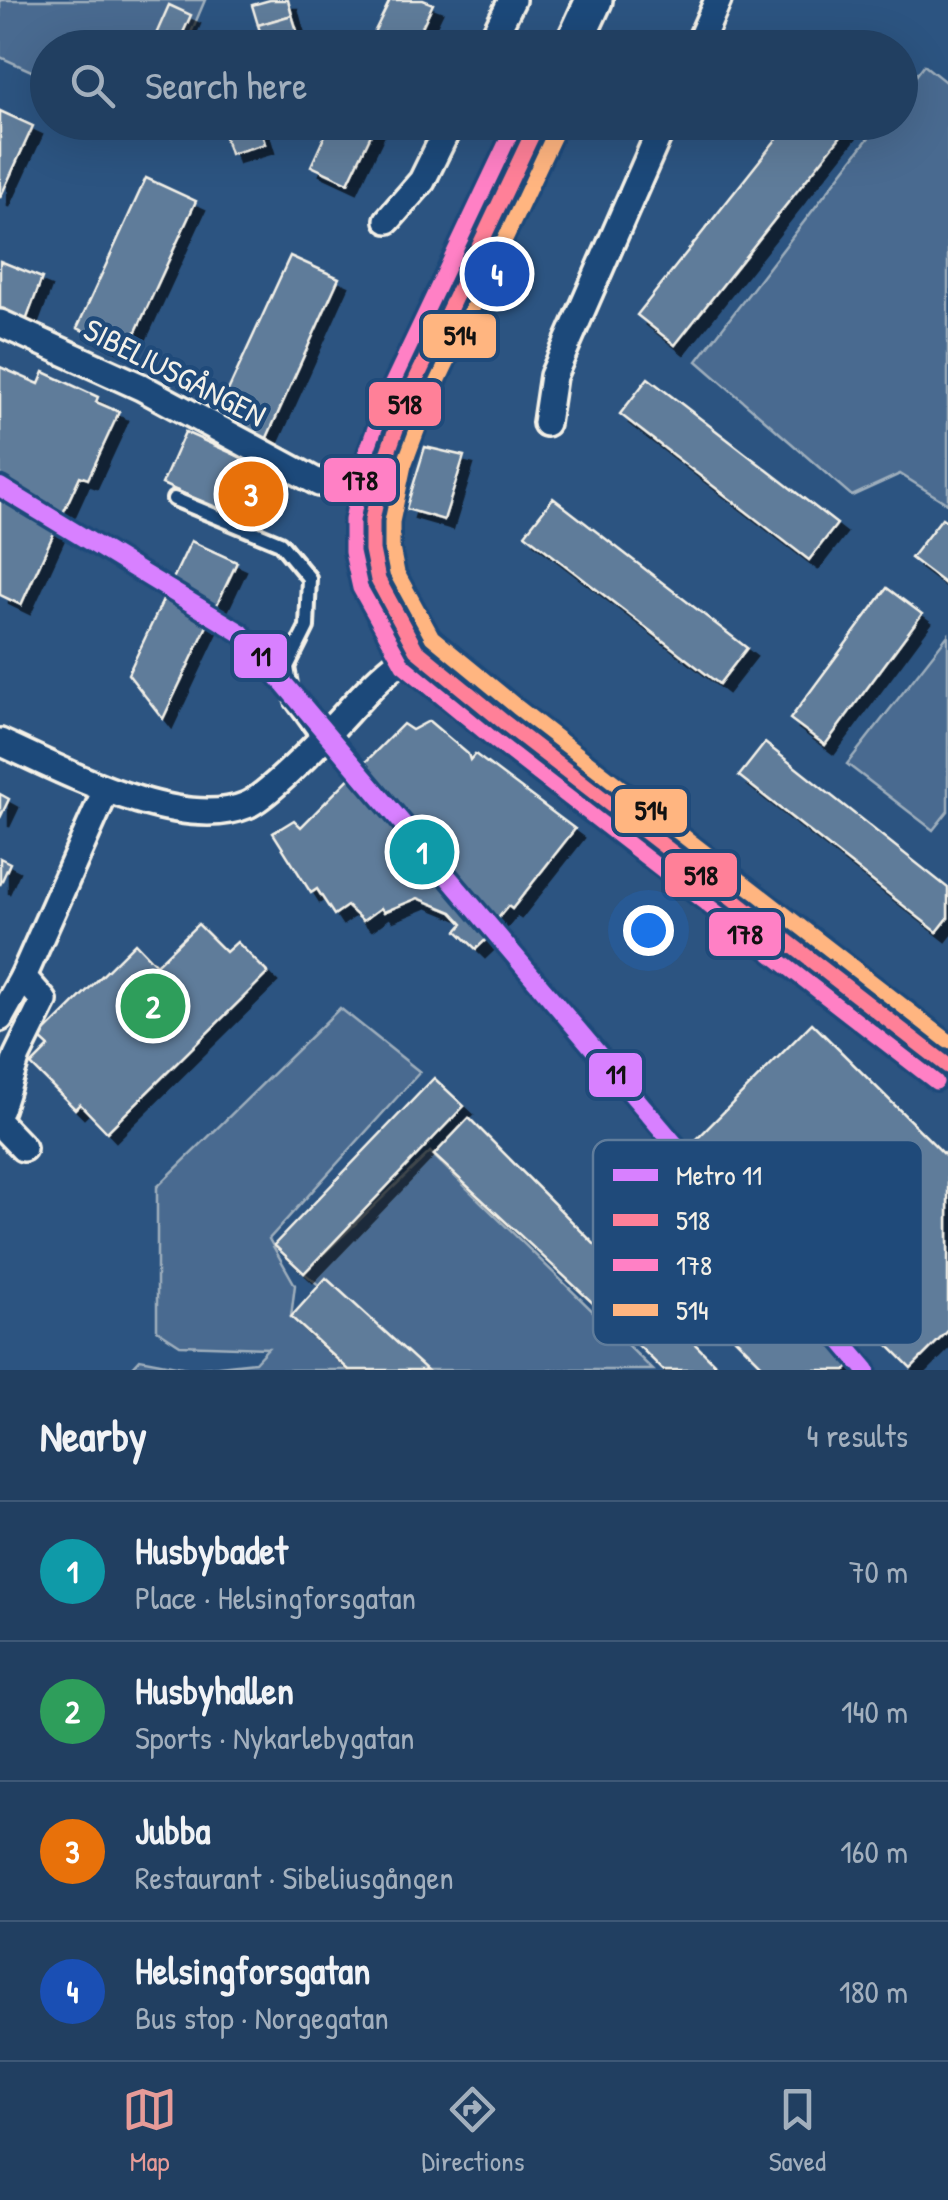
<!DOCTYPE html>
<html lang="en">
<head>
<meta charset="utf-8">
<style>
  body { margin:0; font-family:"Patrick Hand",sans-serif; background:#294667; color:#f1f3f6 }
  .you { position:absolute; left:648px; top:930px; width:35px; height:35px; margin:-25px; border:8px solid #fff; border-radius:50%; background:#1a73e8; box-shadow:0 0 0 15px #1a73e833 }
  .badge { display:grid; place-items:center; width:65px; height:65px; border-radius:50%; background:#e69b98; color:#fff; font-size:32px; font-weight:700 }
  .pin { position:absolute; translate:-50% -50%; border:5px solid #fff; box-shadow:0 2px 10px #0006 }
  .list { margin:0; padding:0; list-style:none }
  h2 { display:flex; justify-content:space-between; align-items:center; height:130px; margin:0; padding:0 40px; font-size:42px }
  h2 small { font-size:32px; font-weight:400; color:#a2afbd }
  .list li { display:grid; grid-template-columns:65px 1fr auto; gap:30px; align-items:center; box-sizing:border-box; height:140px; padding:0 40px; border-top:2px solid #3e5876 }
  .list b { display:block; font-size:38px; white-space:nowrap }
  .list p { margin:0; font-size:32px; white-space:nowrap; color:#a2afbd }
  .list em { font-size:32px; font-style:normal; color:#a2afbd }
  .icon { flex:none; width:55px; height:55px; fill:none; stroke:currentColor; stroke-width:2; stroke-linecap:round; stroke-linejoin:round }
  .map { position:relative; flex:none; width:948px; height:1370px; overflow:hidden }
  .search { position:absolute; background:#213f61; box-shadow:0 10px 40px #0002; left:30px; right:30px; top:30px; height:110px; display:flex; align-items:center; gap:25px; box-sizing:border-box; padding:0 35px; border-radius:55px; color:#a2afbd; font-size:38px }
  .sheet { height:690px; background:#213f61 }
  nav { display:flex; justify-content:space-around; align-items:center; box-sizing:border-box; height:140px; border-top:2px solid #3e5876; background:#213f61; font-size:28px; color:#a2afbd }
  nav a { display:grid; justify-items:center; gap:5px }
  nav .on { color:#e69b98 }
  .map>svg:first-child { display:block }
  .green { fill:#496b90; stroke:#9eaebc; stroke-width:2.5 }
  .building { fill:#5e7b9a; stroke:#f4f1e8; stroke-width:2.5; filter:url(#shadow) }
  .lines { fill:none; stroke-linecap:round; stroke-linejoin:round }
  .lane-casing { stroke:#f4f1e8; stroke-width:20 }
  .street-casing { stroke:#f4f1e8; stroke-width:32 }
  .secondary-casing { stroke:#f4f1e8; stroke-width:42 }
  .lane { stroke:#1f4a7a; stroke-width:12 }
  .street { stroke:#1f4a7a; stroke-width:25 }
  .secondary { stroke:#1f4a7a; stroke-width:35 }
  .bus-1-casing { stroke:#1f4a7a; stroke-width:22 }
  .bus-2-casing { stroke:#1f4a7a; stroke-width:22 }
  .bus-3-casing { stroke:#1f4a7a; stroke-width:22 }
  .bus-1 { stroke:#ff8098; stroke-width:15 }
  .bus-2 { stroke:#ff80c5; stroke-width:15 }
  .bus-3 { stroke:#ffb580; stroke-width:15 }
  .metro-1-casing { stroke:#1f4a7a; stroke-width:25 }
  .metro-1 { stroke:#d880ff; stroke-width:18 }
  .labels { text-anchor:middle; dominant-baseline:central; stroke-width:9; stroke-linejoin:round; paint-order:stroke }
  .street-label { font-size:32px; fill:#f4f1e8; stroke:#1f4a7a }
  .key { fill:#1f4a7a; stroke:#5f7c9b; stroke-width:2.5 }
  .key-label { font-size:28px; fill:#f4f1e8 }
  .line-badge { stroke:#1f4a7a; stroke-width:4 }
  .pale-badge-label { font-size:28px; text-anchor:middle; font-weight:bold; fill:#111 }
</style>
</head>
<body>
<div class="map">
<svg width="948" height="1370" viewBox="0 0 948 1370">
  <defs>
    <filter id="shadow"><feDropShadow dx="9" dy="9" stdDeviation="0" flood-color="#0009"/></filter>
  </defs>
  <rect width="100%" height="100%" fill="#2c5481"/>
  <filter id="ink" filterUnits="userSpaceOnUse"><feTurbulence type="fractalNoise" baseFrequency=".01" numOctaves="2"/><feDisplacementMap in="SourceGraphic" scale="20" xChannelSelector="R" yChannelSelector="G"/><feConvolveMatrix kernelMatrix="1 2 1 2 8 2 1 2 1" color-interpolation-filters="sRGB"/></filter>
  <g filter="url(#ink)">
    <g class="green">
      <path d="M0,0H205L185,47L48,48L47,78L0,57Z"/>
      <path d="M924,65L948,84V504L900,474L852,496L697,361L880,123L900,122L901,96Z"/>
      <path d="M948,635V811L933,830L847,764Z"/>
      <path d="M340,1008L420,1072L269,1239L295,1285L291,1317L349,1370H130L140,1359L192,1369L255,1362L268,1348L180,1345L157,1330V1187Z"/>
      <path d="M430,1152L653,1370H422L304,1273Z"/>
    </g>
    <g class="building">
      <path d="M270,0H288L292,15L258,25L252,5Z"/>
      <path d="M390,0H423L433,4L412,48L367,47Z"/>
      <path d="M169,5L191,15L176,48H150Z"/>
      <path d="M292,15L298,34L264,44L258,25Z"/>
      <path d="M298,34L302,48H265L264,44Z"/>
      <path d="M0,111L33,126L0,198Z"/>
      <path d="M221,122H259V124L224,134Z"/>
      <path d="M331,122L376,124L348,183L311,166Z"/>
      <path d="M790,122H852L675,345L637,315Z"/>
      <path d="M259,124L265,144L230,154L224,134Z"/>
      <path d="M146,178L196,201L127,351L77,328Z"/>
      <path d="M290,256L339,278L265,442L215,419Z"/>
      <path d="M0,261L42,278L26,321L0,311Z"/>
      <path d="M0,367L39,384L44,372L98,397L96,402L119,412L88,479L80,476L21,605L0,595Z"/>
      <path d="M648,378L837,524L809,560L620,414Z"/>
      <path d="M185,432L271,471L247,522L162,484Z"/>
      <path d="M425,447L464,456L444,520L406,509Z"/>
      <path d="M553,498L747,648L719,684L525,534Z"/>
      <path d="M942,518L948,522V586L911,558Z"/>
      <path d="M191,541L237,562L163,719L128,674Z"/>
      <path d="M887,588L922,614L825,745L790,719Z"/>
      <path d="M429,721L468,754L470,760L475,754L575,829L512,909L508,906L491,927L495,931L476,949L457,931L463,924L452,912L418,898L384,912L381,908L363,921L347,906L334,915L317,889L311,893L273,833L294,820L301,827L403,724L412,730Z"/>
      <path d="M765,743L948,888V918L937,932L739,776Z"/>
      <path d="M0,794L9,799L0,818Z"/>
      <path d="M0,858L10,863L0,885Z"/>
      <path d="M198,924L226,952L237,942L268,973L107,1132L80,1104L75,1109L31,1065L49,1047L39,1038L135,943L156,965Z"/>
      <path d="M812,1023L948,1158V1331L911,1368L817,1274L794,1298L856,1360L846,1370H767L675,1278L729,1224L752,1248L763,1236L682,1154Z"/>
      <path d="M434,1078L464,1106L304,1273L274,1245Z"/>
      <path d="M469,1118L626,1276L595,1305L434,1155Z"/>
      <path d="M326,1278L427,1370H349L291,1317Z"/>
      <path d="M649,1298L721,1370H663L620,1327Z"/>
    </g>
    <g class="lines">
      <g class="lane-casing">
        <path id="lane" d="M174,499L280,543L309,578L307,627L287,667L293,702L321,741"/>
      </g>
      <g class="street-casing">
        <g id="street">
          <path d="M488,48L512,0"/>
          <path d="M697,48L718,0"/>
          <path d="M388,220L422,181L451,122"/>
          <path d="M0,323L141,387L319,483"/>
          <path d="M546,423L553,376L664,122"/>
          <path d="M0,742C62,770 180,833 247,805C265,797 307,755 322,739C353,708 378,673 416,650"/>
          <path d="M0,1018L23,977L106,790"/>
          <path d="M0,1109L17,1056L44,1001L23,977"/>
          <path d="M0,1124L23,1148"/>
        </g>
      </g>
      <g class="secondary-casing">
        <g id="secondary">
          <path d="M572,48L594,0"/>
          <path d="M538,122L406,401L385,460L372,520V550L378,580L416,650L505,723L948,1066"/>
        </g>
      </g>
      <use href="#lane" class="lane"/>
      <use href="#street" class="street"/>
      <use href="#secondary" class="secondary"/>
      <g class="bus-1-casing">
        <path id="bus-1" d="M538,122L406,401L385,460L372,520V550L378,580L416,650L505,723L948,1066"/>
      </g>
      <g class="bus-2-casing">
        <path id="bus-2" d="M516,122L388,392L366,453L352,520V552L360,588L403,665L493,739L936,1082"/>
      </g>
      <g class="bus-3-casing">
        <path id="bus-3" d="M556,131L425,409L404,465L392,522V548L397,573L432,637L517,707L948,1041"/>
      </g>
      <use href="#bus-1" class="bus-1"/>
      <use href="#bus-2" class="bus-2"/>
      <use href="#bus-3" class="bus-3"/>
      <g class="metro-1-casing">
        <path id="metro-1" d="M0,487L241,633L866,1370"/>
      </g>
      <use href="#metro-1" class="metro-1"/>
    </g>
  </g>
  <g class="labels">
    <g class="street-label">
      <text transform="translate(175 372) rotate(27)">SIBELIUSGÅNGEN</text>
    </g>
  </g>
  <rect x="593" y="1140" width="330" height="205" rx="15" class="key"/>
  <rect x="613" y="1169" width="45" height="12" fill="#d880ff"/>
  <rect x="613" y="1214" width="45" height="12" fill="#ff8098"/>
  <rect x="613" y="1259" width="45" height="12" fill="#ff80c5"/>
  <rect x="613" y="1304" width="45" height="12" fill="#ffb580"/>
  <g class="key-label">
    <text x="676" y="1185">Metro 11</text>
    <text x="676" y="1230">518</text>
    <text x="676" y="1275">178</text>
    <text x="676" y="1320">514</text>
  </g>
  <g class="line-badge">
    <rect x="421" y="312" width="77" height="48" rx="10" fill="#ffb580"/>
    <rect x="367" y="380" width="76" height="48" rx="10" fill="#ff8098"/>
    <rect x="322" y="456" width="76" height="48" rx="10" fill="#ff80c5"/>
    <rect x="232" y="632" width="57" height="48" rx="10" fill="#d880ff"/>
    <rect x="613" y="787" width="76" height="48" rx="10" fill="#ffb580"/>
    <rect x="663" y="851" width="76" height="48" rx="10" fill="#ff8098"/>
    <rect x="707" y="910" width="76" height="48" rx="10" fill="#ff80c5"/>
    <rect x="587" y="1051" width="57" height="48" rx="10" fill="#d880ff"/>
  </g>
  <g class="pale-badge-label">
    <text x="460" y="345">514</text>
    <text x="405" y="414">518</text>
    <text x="360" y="490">178</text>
    <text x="261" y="666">11</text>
    <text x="651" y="820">514</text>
    <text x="701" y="885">518</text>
    <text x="745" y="944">178</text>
    <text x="616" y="1084">11</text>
  </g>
</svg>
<div class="you"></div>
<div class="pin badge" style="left:422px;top:852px;background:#0f9aa8">1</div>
<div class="pin badge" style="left:153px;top:1006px;background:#2e9e5b">2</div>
<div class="pin badge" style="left:251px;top:494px;background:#e8710a">3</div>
<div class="pin badge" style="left:497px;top:274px;background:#1a4fb4">4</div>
<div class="search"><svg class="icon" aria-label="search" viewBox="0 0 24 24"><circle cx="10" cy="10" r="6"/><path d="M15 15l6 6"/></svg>Search here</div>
</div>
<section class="sheet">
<h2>Nearby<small>4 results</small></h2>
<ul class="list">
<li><span class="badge" style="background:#0f9aa8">1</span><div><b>Husbybadet</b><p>Place · Helsingforsgatan</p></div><em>70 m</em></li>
<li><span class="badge" style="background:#2e9e5b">2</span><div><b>Husbyhallen</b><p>Sports · Nykarlebygatan</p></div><em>140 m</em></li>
<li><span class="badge" style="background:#e8710a">3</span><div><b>Jubba</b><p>Restaurant · Sibeliusgången</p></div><em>160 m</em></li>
<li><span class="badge" style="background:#1a4fb4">4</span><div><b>Helsingforsgatan</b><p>Bus stop · Norgegatan</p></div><em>180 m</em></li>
</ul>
</section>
<nav>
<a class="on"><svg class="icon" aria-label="map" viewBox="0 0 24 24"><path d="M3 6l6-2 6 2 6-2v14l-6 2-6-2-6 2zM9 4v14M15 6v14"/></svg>Map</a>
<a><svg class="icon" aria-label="directions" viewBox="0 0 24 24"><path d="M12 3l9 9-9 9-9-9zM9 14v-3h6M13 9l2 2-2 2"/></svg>Directions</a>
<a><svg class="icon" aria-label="saved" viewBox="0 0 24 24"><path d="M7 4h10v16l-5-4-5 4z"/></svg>Saved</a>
</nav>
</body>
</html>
